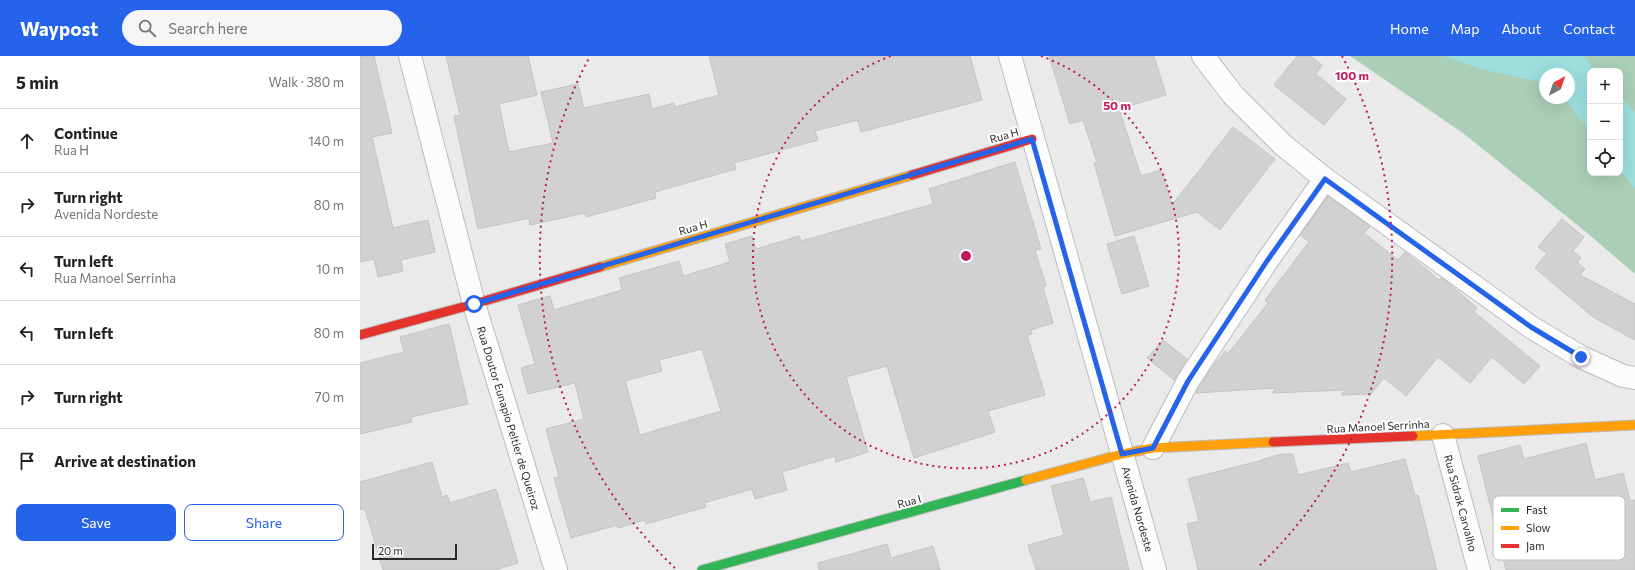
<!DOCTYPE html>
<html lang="en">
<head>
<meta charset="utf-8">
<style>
  body { margin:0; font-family:Commissioner,sans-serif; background:#f6f6f6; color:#222 }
  .controls { position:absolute; right:12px; top:12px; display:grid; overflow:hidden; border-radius:8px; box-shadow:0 4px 16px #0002 }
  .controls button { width:36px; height:36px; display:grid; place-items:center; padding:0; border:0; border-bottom:1px solid #e0e0e0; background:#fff; color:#222; font:20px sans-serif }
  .compass { position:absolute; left:1179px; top:12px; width:36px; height:36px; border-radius:50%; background:#fff; box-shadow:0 4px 16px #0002; rotate:40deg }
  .scale { position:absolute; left:12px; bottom:10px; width:85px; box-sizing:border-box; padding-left:4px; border:2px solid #2a2b2b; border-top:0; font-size:11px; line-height:14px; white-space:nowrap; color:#2a2b2b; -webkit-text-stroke:3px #fff; paint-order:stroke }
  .stop { position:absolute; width:12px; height:12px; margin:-9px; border:3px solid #2563eb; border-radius:50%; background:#fff }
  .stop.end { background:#2563eb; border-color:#fff; box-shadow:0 1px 4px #0008 }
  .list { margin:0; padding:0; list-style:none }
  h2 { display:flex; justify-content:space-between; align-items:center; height:52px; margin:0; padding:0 16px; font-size:17px }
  h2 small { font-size:13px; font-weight:400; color:#767676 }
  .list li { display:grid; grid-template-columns:26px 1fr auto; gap:12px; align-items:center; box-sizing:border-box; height:64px; padding:0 16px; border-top:1px solid #e0e0e0 }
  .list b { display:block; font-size:15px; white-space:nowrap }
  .list p { margin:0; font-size:13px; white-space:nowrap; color:#767676 }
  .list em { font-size:13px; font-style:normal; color:#767676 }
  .actions { display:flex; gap:8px; padding:12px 16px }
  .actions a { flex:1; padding:9px 0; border:1px solid #2563eb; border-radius:8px; text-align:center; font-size:14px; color:#2563eb }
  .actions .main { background:#2563eb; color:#fff }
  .icon { flex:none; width:22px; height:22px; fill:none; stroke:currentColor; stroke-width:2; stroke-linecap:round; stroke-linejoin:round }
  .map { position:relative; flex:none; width:1275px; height:514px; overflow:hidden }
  header { display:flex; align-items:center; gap:24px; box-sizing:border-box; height:56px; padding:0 20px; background:#2563eb; color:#fff }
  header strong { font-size:19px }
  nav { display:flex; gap:22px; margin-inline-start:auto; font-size:14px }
  .search { width:280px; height:36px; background:#f6f6f6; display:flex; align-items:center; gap:10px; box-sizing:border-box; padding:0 14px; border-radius:22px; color:#767676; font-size:15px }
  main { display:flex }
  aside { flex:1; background:#fff }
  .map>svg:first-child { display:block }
  .forest { fill:#abceb8; fill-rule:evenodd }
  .water { fill:#9edede }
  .building { fill:#d1d1d1; stroke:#c4c4c4; fill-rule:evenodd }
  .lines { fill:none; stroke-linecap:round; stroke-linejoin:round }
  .street-casing { stroke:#bcbcbc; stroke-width:24 }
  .fast-casing { stroke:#bcbcbc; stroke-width:11 }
  .slow-casing { stroke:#bcbcbc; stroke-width:11 }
  .jam-casing { stroke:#bcbcbc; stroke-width:11 }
  .street { stroke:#fcfcfc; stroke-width:22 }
  .fast { stroke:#30b455; stroke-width:9 }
  .slow { stroke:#ff9f0a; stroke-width:9 }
  .jam { stroke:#e5322d; stroke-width:9 }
  .route { stroke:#2563eb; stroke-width:5 }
  .ring { fill:none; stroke:#c2185b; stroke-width:2; stroke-dasharray:2 4 }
  .labels { text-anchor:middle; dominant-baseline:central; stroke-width:4; stroke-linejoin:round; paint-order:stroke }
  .street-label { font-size:11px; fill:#2a2b2b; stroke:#fff }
  .key { fill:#fff; stroke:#bfbfbf; stroke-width:1 }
  .key-label { font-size:11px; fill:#2a2b2b }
  .centre { fill:#c2185b; stroke:#fff; stroke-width:2 }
  .ring-label { font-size:12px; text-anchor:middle; font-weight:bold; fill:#c2185b; stroke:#fff; stroke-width:4; stroke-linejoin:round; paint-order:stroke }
</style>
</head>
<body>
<header>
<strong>Waypost</strong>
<div class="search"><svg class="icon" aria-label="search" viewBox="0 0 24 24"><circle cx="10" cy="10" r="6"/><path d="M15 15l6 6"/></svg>Search here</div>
<nav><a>Home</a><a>Map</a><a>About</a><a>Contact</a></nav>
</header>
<main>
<aside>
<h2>5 min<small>Walk · 380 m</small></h2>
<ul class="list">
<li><svg class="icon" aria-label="ahead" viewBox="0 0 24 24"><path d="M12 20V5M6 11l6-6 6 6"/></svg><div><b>Continue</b><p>Rua H</p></div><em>140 m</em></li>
<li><svg class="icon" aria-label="right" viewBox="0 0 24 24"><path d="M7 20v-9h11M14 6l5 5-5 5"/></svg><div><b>Turn right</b><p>Avenida Nordeste</p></div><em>80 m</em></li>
<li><svg class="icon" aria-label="left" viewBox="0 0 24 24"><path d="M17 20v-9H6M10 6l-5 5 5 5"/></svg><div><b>Turn left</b><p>Rua Manoel Serrinha</p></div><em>10 m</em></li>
<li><svg class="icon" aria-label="left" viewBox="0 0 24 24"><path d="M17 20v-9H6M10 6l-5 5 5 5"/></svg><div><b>Turn left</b></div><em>80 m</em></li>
<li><svg class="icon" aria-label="right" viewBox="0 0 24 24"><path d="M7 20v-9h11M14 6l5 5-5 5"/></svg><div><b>Turn right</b></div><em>70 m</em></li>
<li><svg class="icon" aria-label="arrive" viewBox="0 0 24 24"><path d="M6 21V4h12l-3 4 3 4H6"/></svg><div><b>Arrive at destination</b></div></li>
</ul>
<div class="actions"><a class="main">Save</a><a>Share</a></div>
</aside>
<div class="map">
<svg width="1275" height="514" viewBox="0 0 1275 514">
  <rect width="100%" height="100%" fill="#eaeaea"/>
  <path class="forest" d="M990,0H1275V218L1226,176L1103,77ZM1230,15H1260V117H1230ZM1185,18H1209V42H1185Z"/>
  <g class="water">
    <path d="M1085,0H1223L1237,15H1230V76L1204,42H1209V18H1185V27L1121,13Z"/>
    <path d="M1260,40L1275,56V132L1260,114Z"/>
  </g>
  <g class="building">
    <path d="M0,0H14L32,77L12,81L33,172L68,164L75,196L41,204L43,215L18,221L14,203L0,206Z"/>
    <path d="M86,0H168L177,39L139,48L149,96L193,87L181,36L218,28L224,52L289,38L292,53L314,47L315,51L359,39L349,0H610L622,44L501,76L498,64L455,75L458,84L374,107L376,113L295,136L296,142L226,161L225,157L170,169L169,162L118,173L94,60L100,59Z"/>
    <path d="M689,0H794L806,39L759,53L781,120L801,114L812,149L873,71L915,103L860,174L837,156L755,180L734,107L737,106L723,64L710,68Z"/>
    <path d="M937,0H951L962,9L956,18L986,43L964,69L914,29Z"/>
    <path d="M655,106L681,193L675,194L686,230L683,231L693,267L671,274L672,278L667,279L685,339L628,355L635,376L554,402L527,310L486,321L508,396L476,406L475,400L422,416L427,434L395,443L392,433L344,447L346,451L286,468L285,464L258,472L257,469L211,482L194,422L199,421L186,373L224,363L215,327L168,338L161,312L175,308L158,249L190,240L194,254L262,234L259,222L319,205L323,220L370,206L365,188L392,180L396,193L439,180L441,185L573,148L569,133ZM342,293L361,355L280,379L265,325L302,315L299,304Z"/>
    <path d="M968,140L1010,170L1004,177L1038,204L1045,196L1079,224L1081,222L1087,226L1117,252L1114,256L1180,310L1164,328L1132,301L1110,327L1078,301L1046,340L1024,322L1011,338L981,339L985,334L912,337L916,332L836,337L850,314L865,295L868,298L908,247L905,244L949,186L940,179Z"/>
    <path d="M1202,163L1224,181L1213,195L1221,202L1217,206L1225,213L1220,219L1275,248V284L1233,261L1175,212L1187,197L1178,191Z"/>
    <path d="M774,180L789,230L762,238L747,188Z"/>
    <path d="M89,268L108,348L51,361L52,366L0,378V307L44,296L40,281Z"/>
    <path d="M803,284L827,303L814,324L787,302Z"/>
    <path d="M1226,387L1235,424L1263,417L1270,445L1275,444V514H1146L1118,400L1160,389L1164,403Z"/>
    <path d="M922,398H933L938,419L988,407L991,416L1045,403L1055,440L1058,439L1077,514H838L827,468L839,465L828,423L903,404V403Z"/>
    <path d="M72,406L82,441L87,439L90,447L136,433L158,507L135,514H23L5,453L0,454V426Z"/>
    <path d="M723,422L730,446L751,441L769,514H676L668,489L704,479L691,430Z"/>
    <path d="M527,488L531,502L573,490L580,514H459L458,507Z"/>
  </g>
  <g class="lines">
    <g class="street-casing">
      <g id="street">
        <path d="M50,0L114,248L196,514"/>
        <path d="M650,0L795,514"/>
        <path d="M843,0L873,39L923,89L965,123L1171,271L1221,301L1263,320L1275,322"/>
        <path d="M1083,379L1119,514"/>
        <path d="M793,392L828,325L907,205L965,123"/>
      </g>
    </g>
    <g class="fast-casing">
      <path id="fast" d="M342,514L666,424"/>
    </g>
    <g class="slow-casing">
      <g id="slow">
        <path d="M240,211L552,119"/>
        <path d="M1053,380L1275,369"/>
        <path d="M666,424L762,398L793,392L913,386"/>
      </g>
    </g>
    <g class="jam-casing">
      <g id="jam">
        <path d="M552,119L672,83"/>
        <path d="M0,279L114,248L240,211"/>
        <path d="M913,386L1053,380"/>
      </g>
    </g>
    <use href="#street" class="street"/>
    <use href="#fast" class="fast"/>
    <use href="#slow" class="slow"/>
    <use href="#jam" class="jam"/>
  </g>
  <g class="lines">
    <path class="route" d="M114,248L672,83L762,398L793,392L828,325L907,205L965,123L1171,271L1221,301"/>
  </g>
  <g class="ring">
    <path d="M681 0A213 213 0 1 1 531 0"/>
    <path d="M315 512A426 426 0 0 1 230 0M982 0A426 426 0 0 1 897 512"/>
  </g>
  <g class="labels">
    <g class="street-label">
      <text transform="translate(644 79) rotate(-16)">Rua H</text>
      <text transform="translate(333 171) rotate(-16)">Rua H</text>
      <text transform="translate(149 362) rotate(73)">Rua Doutor Eunapio Peltier de Queiroz</text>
      <text transform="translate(1018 370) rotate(-3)">Rua Manoel Serrinha</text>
      <text transform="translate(549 445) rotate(-15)">Rua I</text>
      <text transform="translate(1101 447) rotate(75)">Rua Sidrak Carvalho</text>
      <text transform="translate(778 453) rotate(74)">Avenida Nordeste</text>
    </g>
  </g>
  <rect x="1133" y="440" width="132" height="64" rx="6" class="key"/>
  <rect x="1141" y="452" width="18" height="4" fill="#30b455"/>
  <rect x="1141" y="470" width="18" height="4" fill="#ff9f0a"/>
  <rect x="1141" y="488" width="18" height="4" fill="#e5322d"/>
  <g class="key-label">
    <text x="1166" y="458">Fast</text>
    <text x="1166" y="476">Slow</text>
    <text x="1166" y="494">Jam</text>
  </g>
  <circle cx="606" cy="200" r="6" class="centre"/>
  <g class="ring-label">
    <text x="992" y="24">100 m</text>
    <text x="757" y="54">50 m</text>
  </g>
</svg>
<div class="controls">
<button>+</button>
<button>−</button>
<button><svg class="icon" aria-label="locate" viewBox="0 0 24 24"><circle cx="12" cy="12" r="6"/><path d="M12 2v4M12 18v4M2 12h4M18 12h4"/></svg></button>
</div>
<svg class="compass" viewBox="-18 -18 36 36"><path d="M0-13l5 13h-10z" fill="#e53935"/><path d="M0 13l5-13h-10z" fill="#767676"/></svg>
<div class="scale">20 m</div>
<div class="stop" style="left:114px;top:248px"></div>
<div class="stop end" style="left:1221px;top:301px"></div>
</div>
</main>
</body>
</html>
